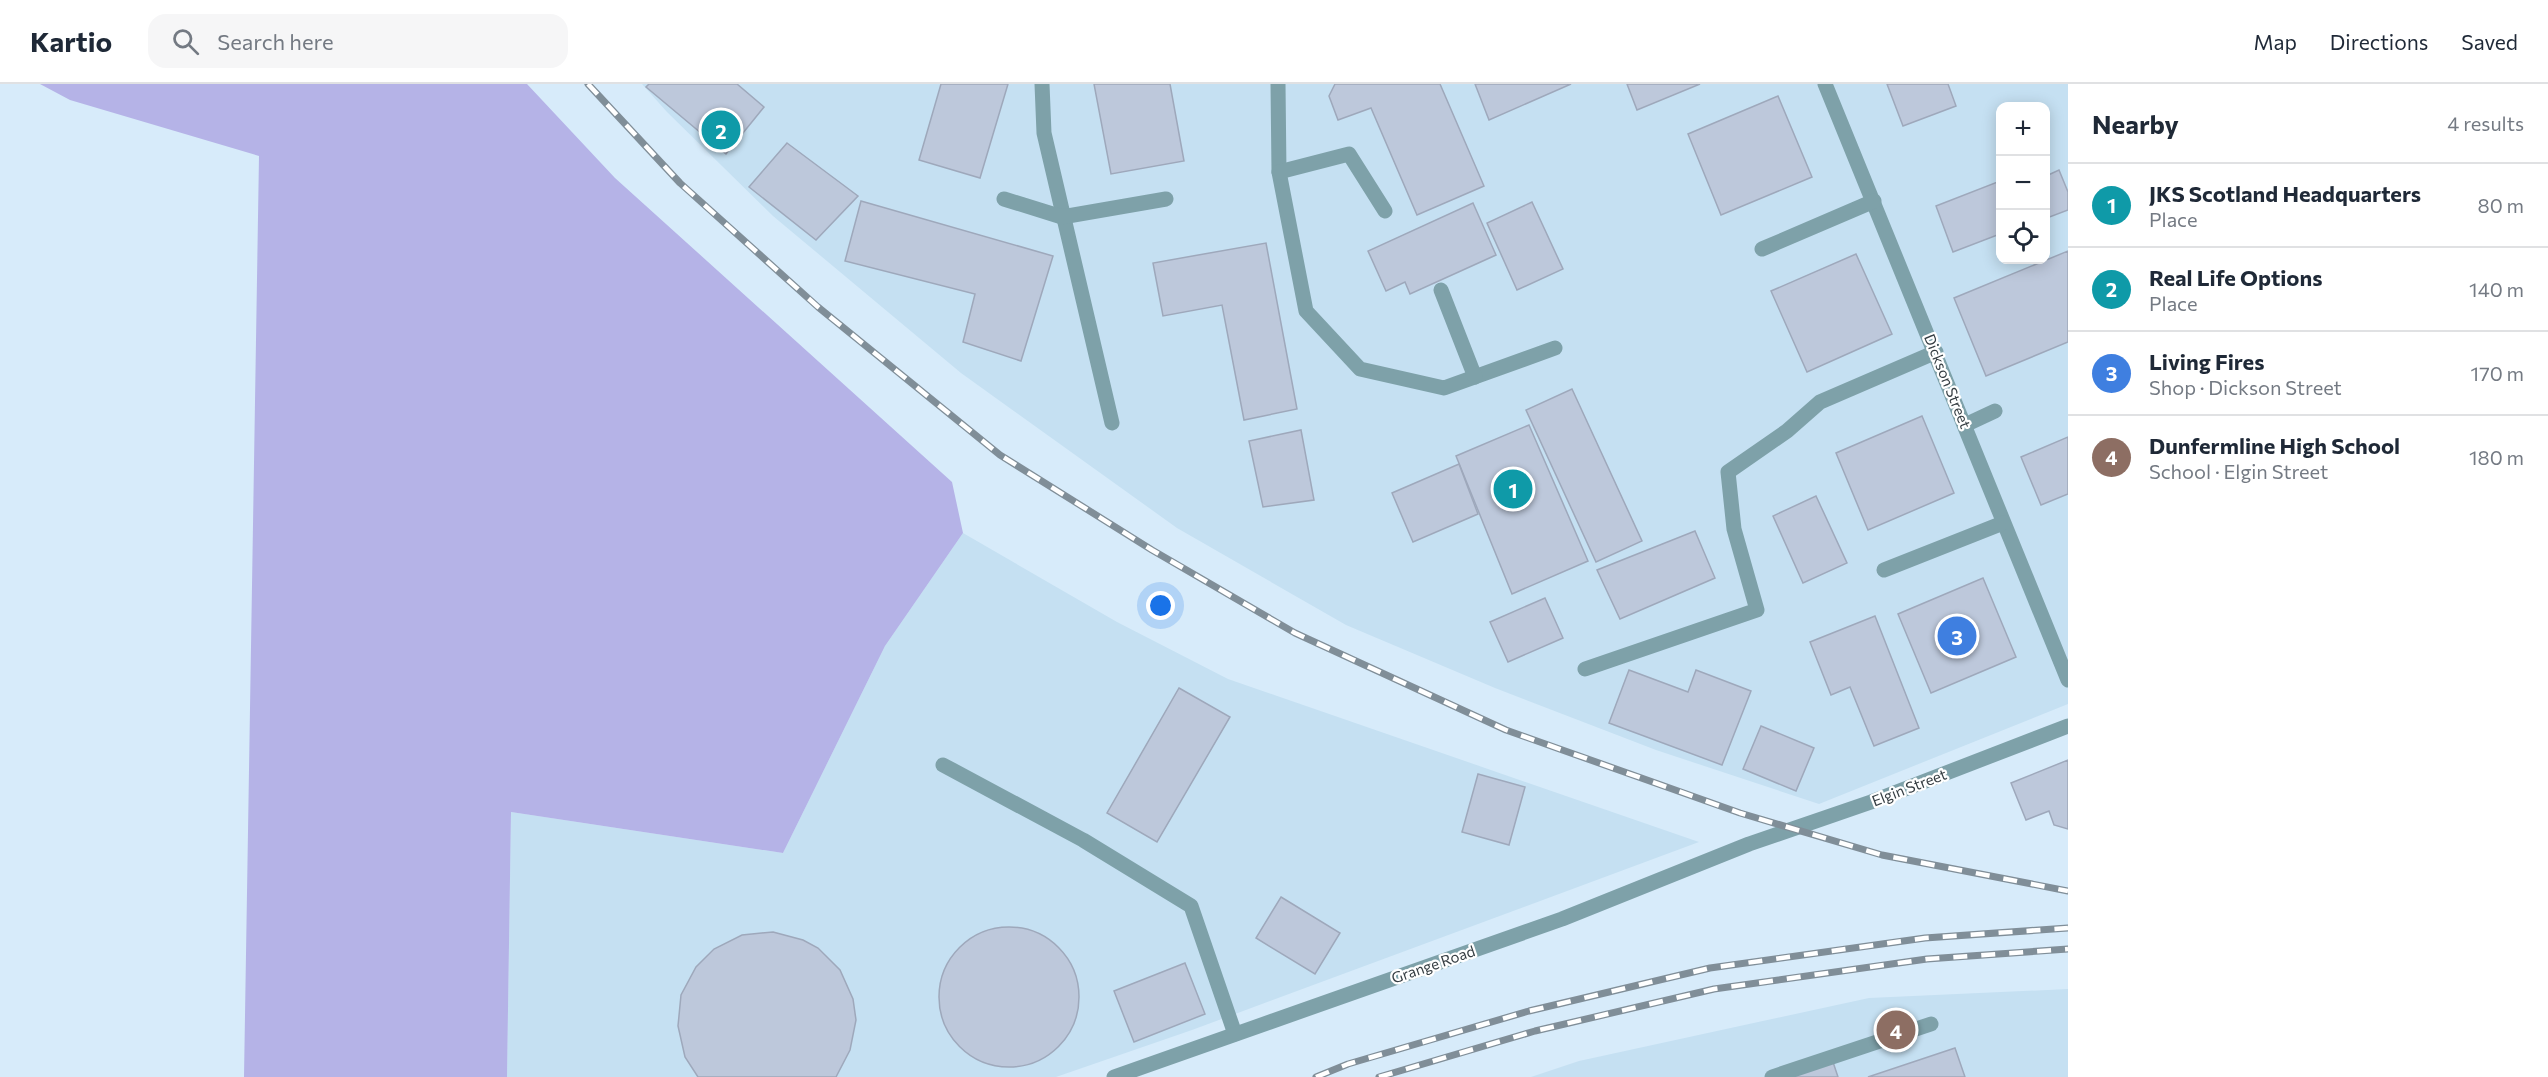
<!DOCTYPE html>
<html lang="en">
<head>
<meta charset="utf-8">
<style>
  body { margin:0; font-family:Commissioner,sans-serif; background:#f6f6f7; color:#1f2937 }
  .controls { position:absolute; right:18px; top:18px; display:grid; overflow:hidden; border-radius:12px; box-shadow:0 3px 15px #0003 }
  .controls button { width:54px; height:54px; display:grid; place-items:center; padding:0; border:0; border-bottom:2px solid #e0e1e3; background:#fff; color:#1f2937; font:30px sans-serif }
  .you { position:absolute; left:1161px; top:522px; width:21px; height:21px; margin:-15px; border:4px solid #fff; border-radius:50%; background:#1a73e8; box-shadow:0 0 0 9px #1a73e833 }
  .badge { display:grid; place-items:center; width:39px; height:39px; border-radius:50%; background:#b9316f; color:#fff; font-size:20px; font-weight:700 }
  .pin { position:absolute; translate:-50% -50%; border:3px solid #fff; box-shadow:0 2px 6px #0006 }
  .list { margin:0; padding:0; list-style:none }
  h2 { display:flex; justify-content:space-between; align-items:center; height:78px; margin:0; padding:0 24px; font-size:26px }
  h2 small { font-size:20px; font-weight:400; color:#747a83 }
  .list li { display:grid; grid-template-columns:39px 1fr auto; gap:18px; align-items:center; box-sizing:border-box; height:84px; padding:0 24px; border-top:2px solid #e0e1e3 }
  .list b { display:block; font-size:22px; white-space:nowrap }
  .list p { margin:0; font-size:20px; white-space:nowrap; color:#747a83 }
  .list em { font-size:20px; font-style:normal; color:#747a83 }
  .icon { flex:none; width:33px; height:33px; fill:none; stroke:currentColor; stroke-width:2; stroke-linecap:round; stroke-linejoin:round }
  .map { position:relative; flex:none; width:2068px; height:993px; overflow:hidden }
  header { display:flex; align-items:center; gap:36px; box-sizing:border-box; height:84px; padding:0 30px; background:#fff; border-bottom:2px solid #e0e1e3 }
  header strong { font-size:28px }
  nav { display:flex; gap:33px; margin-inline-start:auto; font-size:21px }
  .search { width:420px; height:54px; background:#f6f6f7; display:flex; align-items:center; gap:15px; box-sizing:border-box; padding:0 21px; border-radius:18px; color:#747a83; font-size:22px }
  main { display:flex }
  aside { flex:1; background:#fff }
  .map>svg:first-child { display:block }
  .built { fill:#c5e0f2; fill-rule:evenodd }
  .green { fill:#b5b3e7 }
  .building { fill:#bdc8db; stroke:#9ea8bb; stroke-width:1.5 }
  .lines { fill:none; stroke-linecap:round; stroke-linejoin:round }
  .minor { stroke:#7ea1a9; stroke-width:15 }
  .rail-casing { stroke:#808e98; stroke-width:7 }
  .rail { stroke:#fff; stroke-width:4.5; stroke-dasharray:14; stroke-linecap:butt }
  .labels { text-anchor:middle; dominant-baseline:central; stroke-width:4.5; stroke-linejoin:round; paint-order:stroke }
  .street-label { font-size:15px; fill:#353d42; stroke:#fff }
</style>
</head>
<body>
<header>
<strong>Kartio</strong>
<div class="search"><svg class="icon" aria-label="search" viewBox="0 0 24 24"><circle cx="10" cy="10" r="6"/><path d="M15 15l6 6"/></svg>Search here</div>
<nav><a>Map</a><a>Directions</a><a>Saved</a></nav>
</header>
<main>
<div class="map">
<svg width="2068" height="993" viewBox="0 0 2068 993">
  <rect width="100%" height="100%" fill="#d7ebfa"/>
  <g class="built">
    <path d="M642,0H2068V620L1819,720L1656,666L1495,604L1346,541L1177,444L961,289L773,132L667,28ZM2000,22H2046V176H2000Z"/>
    <path d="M963,449L1117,538L1228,595L1699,758L1192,946L1056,993H507L511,728L783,769L885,562Z"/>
    <path d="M2068,905V993H1531L1579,977L1869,914Z"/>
  </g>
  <path class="green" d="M40,0H527L615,94L952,398L963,449L885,562L783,769L511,728L507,993H244L259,72L70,16Z"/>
  <g class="building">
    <path d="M649,0H737L764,23L726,70L646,3Z"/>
    <path d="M941,0H1008L980,94L919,76Z"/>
    <path d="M1094,0H1170L1184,77L1111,90Z"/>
    <path d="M1335,0H1440L1484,102L1417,131L1371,24L1338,36L1329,12Z"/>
    <path d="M1475,0H1571L1489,36Z"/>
    <path d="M1627,0H1700L1637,26Z"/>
    <path d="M1887,0H1948L1956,22L1903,42Z"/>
    <path d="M1778,12L1812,93L1721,131L1688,50Z"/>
    <path d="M787,59L858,112L816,156L749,103Z"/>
    <path d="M2059,86L2068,108V126L2047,134L2046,92Z"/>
    <path d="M2000,97V150L1953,168L1936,122Z"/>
    <path d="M861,117L1053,172L1021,277L963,258L975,210L845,177Z"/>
    <path d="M1532,118L1563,185L1517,206L1487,139Z"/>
    <path d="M1473,119L1496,171L1410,210L1405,198L1386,207L1368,167Z"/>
    <path d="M1266,159L1297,325L1244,336L1222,221L1163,232L1153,179Z"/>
    <path d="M2068,167V258L1986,292L1954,214Z"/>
    <path d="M1856,170L1892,250L1807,288L1771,207Z"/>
    <path d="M1572,305L1642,457L1596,478L1526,326Z"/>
    <path d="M1922,332L1954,409L1868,446L1836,369Z"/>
    <path d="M1529,341L1588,477L1512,510L1456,372Z"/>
    <path d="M1301,346L1314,416L1263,423L1249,357Z"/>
    <path d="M2068,353V410L2041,421L2021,373Z"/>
    <path d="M1459,380L1478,430L1413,458L1392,409Z"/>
    <path d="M1816,412L1847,479L1803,499L1773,432Z"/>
    <path d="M1695,447L1715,494L1620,535L1597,486Z"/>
    <path d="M1983,494L2016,573L1931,609L1898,530Z"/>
    <path d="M1545,514L1563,554L1508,578L1490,538Z"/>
    <path d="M1875,532L1919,644L1874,662L1850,603L1831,611L1810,558Z"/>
    <path d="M1629,586L1688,608L1696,586L1751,607L1722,681L1609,639Z"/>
    <path d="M1179,604L1230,633L1157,758L1107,729Z"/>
    <path d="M1761,642L1814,664L1796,707L1743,685Z"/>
    <path d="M2068,676V745L2054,741L2049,727L2026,736L2011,699Z"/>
    <path d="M1478,690L1525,703L1509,761L1462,748Z"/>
    <path d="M1281,813L1340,849L1315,890L1256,854Z"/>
    <circle cx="1009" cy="913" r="70"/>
    <path d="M773,848L803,856L818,864L840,886L853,915L856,936L850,966L836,993H698L685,973L678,942L681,911L696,883L714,865L742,851Z"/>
    <path d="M1185,879L1205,930L1134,958L1114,907Z"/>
    <path d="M1955,964L1965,993H1868Z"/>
    <path d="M1833,978L1838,993H1790Z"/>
  </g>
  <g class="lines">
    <g class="minor">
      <path d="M1042,0L1044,49L1112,339"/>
      <path d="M1278,0L1279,88L1306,227L1360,285L1444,304L1555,264"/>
      <path d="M1825,0L2068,596"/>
      <path d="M1279,88L1349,70L1385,127"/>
      <path d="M1004,115L1062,133L1166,115"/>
      <path d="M1762,165L1874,117"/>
      <path d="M1441,206L1475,293"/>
      <path d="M1965,341L1995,327"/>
      <path d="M1884,486L2003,439"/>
      <path d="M1585,585L1757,526L1734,445L1728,388L1787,347L1820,318L1936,268"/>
      <path d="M943,681L1083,756L1191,822L1235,950"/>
      <path d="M1114,993L1562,835L1749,760L1871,718L2068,642"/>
      <path d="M1772,993L1931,940"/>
    </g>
    <g class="rail-casing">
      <g id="rail">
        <path d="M588,0L680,99L818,223L1000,371L1152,466L1295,549L1506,646L1740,729L1882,771L2068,807"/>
        <path d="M1316,993L1348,980L1529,927L1710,884L1925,854L2068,844"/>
        <path d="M1379,993L1535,947L1714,905L1927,875L2068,865"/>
      </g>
    </g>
    <use href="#rail" class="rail"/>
  </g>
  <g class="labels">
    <g class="street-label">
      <text transform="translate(1948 297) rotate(68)">Dickson Street</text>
      <text transform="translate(1909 703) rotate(-21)">Elgin Street</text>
      <text transform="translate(1433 880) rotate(-19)">Grange Road</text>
    </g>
  </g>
</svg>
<div class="controls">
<button>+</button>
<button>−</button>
<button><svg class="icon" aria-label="locate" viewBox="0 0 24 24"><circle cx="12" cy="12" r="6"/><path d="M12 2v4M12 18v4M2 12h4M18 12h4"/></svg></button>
</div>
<div class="you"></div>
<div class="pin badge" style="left:1513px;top:405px;background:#0f9aa8">1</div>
<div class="pin badge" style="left:721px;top:46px;background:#0f9aa8">2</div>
<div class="pin badge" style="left:1957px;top:552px;background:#3f7fe0">3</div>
<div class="pin badge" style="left:1896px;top:946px;background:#8d6e63">4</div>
</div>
<aside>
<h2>Nearby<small>4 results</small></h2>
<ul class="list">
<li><span class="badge" style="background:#0f9aa8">1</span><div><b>JKS Scotland Headquarters</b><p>Place</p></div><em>80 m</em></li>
<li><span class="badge" style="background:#0f9aa8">2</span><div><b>Real Life Options</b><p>Place</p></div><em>140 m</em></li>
<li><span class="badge" style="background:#3f7fe0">3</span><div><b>Living Fires</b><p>Shop · Dickson Street</p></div><em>170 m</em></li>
<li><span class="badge" style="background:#8d6e63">4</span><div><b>Dunfermline High School</b><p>School · Elgin Street</p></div><em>180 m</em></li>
</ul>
</aside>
</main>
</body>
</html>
